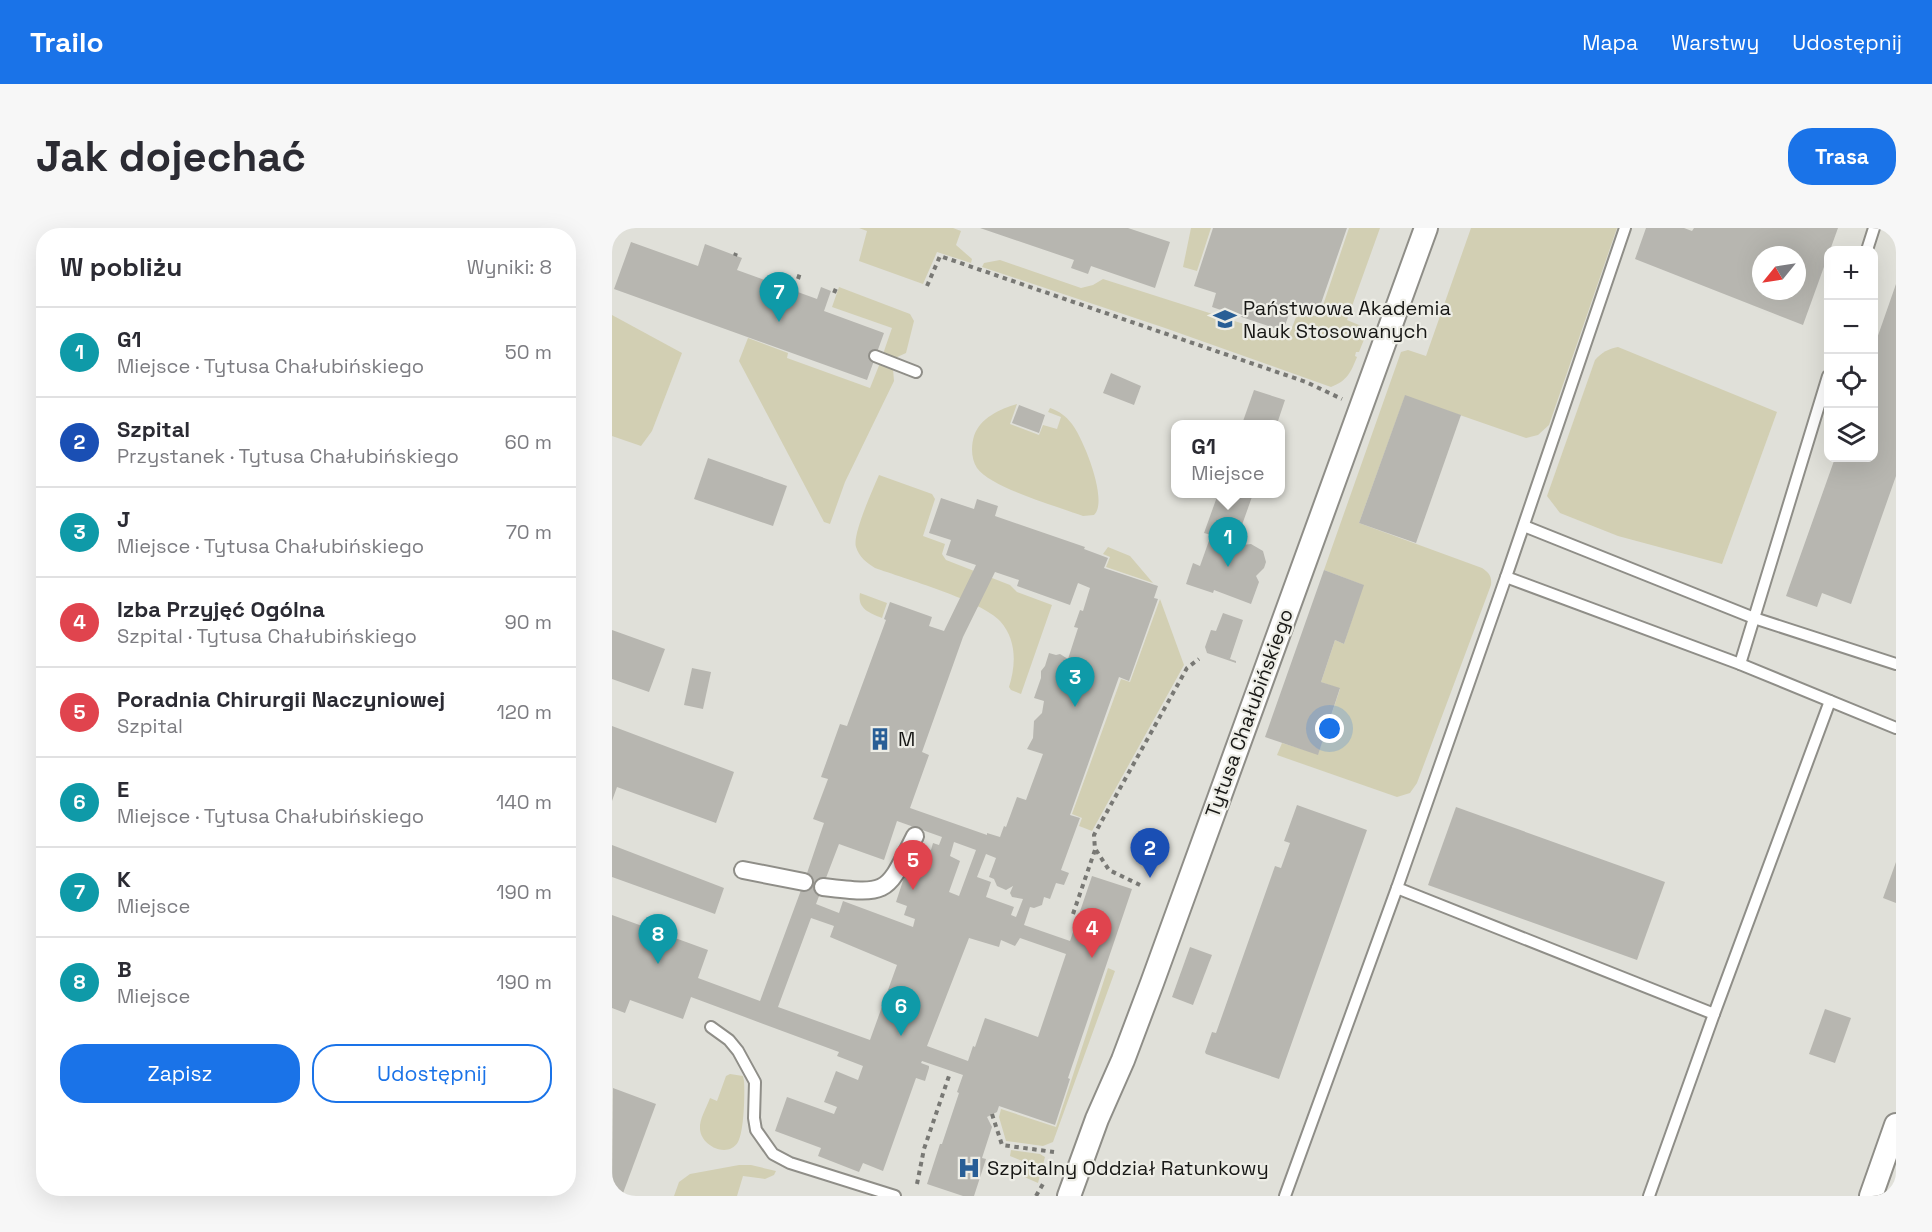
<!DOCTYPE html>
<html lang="pl">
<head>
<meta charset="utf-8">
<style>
  body { margin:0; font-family:"Space Grotesk",sans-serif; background:#f7f7f7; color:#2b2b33 }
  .controls { position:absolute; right:18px; top:18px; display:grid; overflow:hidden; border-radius:12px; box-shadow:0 6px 24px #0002 }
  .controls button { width:54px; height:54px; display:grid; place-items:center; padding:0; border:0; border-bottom:2px solid #e1e1e2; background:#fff; color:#2b2b33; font:30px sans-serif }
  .compass { position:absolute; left:1140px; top:18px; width:54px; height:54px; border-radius:50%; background:#fff; box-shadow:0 6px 24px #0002; rotate:240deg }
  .you { position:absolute; left:718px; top:501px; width:21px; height:21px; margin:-15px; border:4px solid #fff; border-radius:50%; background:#1a73e8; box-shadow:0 0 0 9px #1a73e833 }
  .badge { display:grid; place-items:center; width:39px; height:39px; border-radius:50%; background:#1a73e8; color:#fff; font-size:20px; font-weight:700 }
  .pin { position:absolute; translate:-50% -50px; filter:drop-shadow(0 2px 3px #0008) }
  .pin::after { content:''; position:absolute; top:32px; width:21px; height:18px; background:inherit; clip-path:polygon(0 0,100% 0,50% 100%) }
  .popup { position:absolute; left:559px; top:192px; width:114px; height:78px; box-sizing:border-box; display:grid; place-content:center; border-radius:12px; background:#fff; filter:drop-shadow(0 2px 4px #0005); font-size:20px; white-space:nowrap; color:#7c7c81 }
  .popup b { font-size:22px; color:#2b2b33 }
  .popup::after { content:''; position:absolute; left:50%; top:100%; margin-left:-12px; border:12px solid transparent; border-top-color:#fff }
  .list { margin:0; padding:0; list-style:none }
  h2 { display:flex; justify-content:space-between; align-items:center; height:78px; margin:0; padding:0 24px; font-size:26px }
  h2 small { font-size:20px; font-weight:400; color:#7c7c81 }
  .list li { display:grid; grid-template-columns:39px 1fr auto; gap:18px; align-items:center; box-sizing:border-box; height:90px; padding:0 24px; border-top:2px solid #e1e1e2 }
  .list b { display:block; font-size:22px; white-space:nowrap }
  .list p { margin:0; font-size:20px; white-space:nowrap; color:#7c7c81 }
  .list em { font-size:20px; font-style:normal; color:#7c7c81 }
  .actions { display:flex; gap:12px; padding:18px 24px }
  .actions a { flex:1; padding:14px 0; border:2px solid #1a73e8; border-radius:24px; text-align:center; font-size:21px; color:#1a73e8 }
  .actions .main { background:#1a73e8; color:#fff }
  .icon { flex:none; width:33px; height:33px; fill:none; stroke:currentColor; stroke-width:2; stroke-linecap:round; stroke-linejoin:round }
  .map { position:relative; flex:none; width:1284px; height:968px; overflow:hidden; border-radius:24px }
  header { display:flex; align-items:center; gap:36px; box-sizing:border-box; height:84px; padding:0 30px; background:#1a73e8; color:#fff }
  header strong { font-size:28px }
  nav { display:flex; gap:33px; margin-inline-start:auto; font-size:21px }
  .intro { display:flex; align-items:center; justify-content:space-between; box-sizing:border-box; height:144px; padding:0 36px }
  h1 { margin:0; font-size:42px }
  .button { padding:15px 27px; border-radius:24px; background:#1a73e8; color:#fff; font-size:21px; font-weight:700 }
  main { display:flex; gap:36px; padding:0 36px }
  aside { flex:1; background:#fff; border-radius:24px; box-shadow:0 6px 24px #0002 }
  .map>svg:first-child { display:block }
  .green { fill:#d2cfb3 }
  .building { fill:#b7b6b0; fill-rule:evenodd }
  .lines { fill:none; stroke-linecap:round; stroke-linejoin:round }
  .service-casing { stroke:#8f8e88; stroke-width:14 }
  .pedestrian-casing { stroke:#8f8e88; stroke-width:20 }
  .minor-casing { stroke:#8f8e88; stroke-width:26 }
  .path { stroke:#787874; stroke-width:4; stroke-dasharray:4.5 4.5; stroke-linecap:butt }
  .service { stroke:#fff; stroke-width:10 }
  .pedestrian { stroke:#fff; stroke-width:16 }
  .minor { stroke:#fff; stroke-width:22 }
  .labels { text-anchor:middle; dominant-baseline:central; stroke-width:4.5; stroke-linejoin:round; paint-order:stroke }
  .poi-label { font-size:20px; fill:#181816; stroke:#edede6; text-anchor:start }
  .street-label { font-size:20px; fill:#181816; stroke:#edede6 }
</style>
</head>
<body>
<header>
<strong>Trailo</strong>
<nav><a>Mapa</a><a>Warstwy</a><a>Udostępnij</a></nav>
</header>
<div class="intro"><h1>Jak dojechać</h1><a class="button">Trasa</a></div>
<main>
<aside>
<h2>W pobliżu<small>Wyniki: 8</small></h2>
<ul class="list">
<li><span class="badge" style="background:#0f9aa8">1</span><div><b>G1</b><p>Miejsce · Tytusa Chałubińskiego</p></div><em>50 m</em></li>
<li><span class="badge" style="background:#1a4fb4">2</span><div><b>Szpital</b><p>Przystanek · Tytusa Chałubińskiego</p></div><em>60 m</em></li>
<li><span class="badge" style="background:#0f9aa8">3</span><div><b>J</b><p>Miejsce · Tytusa Chałubińskiego</p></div><em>70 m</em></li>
<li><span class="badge" style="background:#e0444e">4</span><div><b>Izba Przyjęć Ogólna</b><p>Szpital · Tytusa Chałubińskiego</p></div><em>90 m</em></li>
<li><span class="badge" style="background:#e0444e">5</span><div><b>Poradnia Chirurgii Naczyniowej</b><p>Szpital</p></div><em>120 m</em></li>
<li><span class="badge" style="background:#0f9aa8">6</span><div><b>E</b><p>Miejsce · Tytusa Chałubińskiego</p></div><em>140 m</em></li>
<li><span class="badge" style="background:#0f9aa8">7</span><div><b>K</b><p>Miejsce</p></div><em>190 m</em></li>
<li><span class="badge" style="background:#0f9aa8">8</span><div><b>B</b><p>Miejsce</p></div><em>190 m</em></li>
</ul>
<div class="actions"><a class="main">Zapisz</a><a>Udostępnij</a></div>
</aside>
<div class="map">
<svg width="1284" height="968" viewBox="0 0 1284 968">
  <rect width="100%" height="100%" fill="#e0e0d9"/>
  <g class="green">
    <path d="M247,0H341L349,3L344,17L360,31L359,35L325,24L311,56L247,33L255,3Z"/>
    <path d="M579,0H599L585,43L571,39Z"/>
    <path d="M737,0H768L735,92L754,100L755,104L747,124H744L743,128L745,129C739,144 735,153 719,159L553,100L370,39L372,35L388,32L469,60L481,57L491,51L676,110L686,84L707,89Z"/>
    <path d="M859,0H1005L937,197L926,207L914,210L793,168L747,295L870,340C877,345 880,348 879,357L805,555L798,565L785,569L665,527L670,515L706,526L728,461L709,454L723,412L732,416L751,357L712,342L789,124L796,122L814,128Z"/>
    <path d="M227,59L298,86L302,93L294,125L283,130L271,126L280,100L220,79Z"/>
    <path d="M0,87L70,125L40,203L29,218L0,208Z"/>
    <path d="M136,110L176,125L175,130L258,160L268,135L281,141L282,153L233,254L218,296L212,294L127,133Z"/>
    <path d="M1006,119L1165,184L1110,336L1006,308L948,285L935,268L983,132C990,124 996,121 1006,119Z"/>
    <path d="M405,176L398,196L427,207L431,197L445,201L449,189L436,184L438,180C447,183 454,188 460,196C471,210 497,273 482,287L471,288C447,279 379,260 365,240C359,231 359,218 362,208C368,190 388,181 405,176Z"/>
    <path d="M267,247L320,266L323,271L311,308L333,316L330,326L334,332L398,357L405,364L440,377L409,466L399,462L397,459C404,437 405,412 388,393C370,373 291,350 263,340C255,335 247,329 244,319C240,307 261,261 267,247Z"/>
    <path d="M496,319L518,328L541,355L494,339L498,329L491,326Z"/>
    <path d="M248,365L275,375L270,390C258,385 245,381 248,365Z"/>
    <path d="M548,371L572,437L480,603L467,598L470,590L460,586L509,451L518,454Z"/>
    <path d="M496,740L503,743L441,914L431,918L394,913L387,889L389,881L444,899Z"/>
    <path d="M118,846L131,848L132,853C133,866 132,904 126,914C116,931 89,918 88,901C87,891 95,879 98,870L105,873L114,848Z"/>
    <path d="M399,922L428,926L433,929L426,955L410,948L413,934L398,928Z"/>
    <path d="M127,937H139L164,943L162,947L153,951L131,948L125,968H62L67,954L78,946Z"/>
  </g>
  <g class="building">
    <path d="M368,0H516L558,14L543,60L479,38L476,46L459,40L462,32Z"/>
    <path d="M601,0H735L705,87L680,78L671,103L600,79L604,65L582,58Z"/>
    <path d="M1034,0H1072L1080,3L1082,0H1226L1191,97L1023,31ZM1149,27H1185V63H1149Z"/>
    <path d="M19,14L86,38L93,16L130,30L125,42L205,71L209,59L219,63L212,83L272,105L255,152L2,61Z"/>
    <path d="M1284,56V248L1239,376L1210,365L1205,379L1174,368L1223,230H1262V119Z"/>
    <path d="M499,145L529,158L522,177L491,165Z"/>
    <path d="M642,162L673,172L665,196H630Z"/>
    <path d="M793,167L849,187L804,315L747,295Z"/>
    <path d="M407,177L433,187L427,205L400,195Z"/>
    <path d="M96,230L175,258L161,298L82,271Z"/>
    <path d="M606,266H641L625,311L628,312L630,317L639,316L651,323L654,334L652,340L644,348L647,354L639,376L602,362L601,365L574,356L581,335L588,338L599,307L592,305Z"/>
    <path d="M329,270L362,281L365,271L386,278L383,288L473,319L472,321L496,330L492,340L546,358L542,370L546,371L517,453L507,449L458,587L468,590L449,642L457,645L452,657L444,655L438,671L432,669L430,677L422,680L418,679L412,697L458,713L480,648L520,661L456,850L458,851L443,897L387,878L385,884L375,889L380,899L370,930L374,931L362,968H351L315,956L328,916H330L347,865L345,864L351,847L310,833L309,835L317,838V840L313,853L304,850L271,943L251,935L247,944L206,928L209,920L163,903L175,869L222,886L225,879L212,874L224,843L246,852L251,838L225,828L227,824L79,769L71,791L18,772L13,785L0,780V687L96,722L86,750L148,773L192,654L212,595L201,591L216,551L209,549L228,496L235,498L274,392L272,391L278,374L320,389L317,398L332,403L364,337L334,327L339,312L317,305ZM383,344L407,352L405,358L458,377L466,355L478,360L471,383L468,382L462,399L466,400L456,431L448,426L444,427L437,425L433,438L429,443V450L422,470L432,473L430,485L422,493L421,510L415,521L431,526L414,572L405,569L394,599L392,598L388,609L375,605V607L298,580L317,527L310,524L351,409ZM285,593L330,609L327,617L321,615L319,622L303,616L284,674L295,678L292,687L303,691L301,699L231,673L227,685L204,676L227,616L272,632ZM342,614L364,622L347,668L337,664L348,633L338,628ZM374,626L384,630L377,649L382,651L385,658L394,662L401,658L398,665L400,669L411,671L404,689L399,687L402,679L374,669L379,654L365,649ZM199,690L222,698L218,709L285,737L258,812L166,779ZM357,710L387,719L389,712L403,718L408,710L454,726L426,809L373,790L363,819L361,818L356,833L315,818Z"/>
    <path d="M712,342L752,357L732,416L723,412L709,454L728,460L706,527L653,509Z"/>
    <path d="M611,385L631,392L618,431L624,433V435L595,425L593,419L599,402L604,403Z"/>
    <path d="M0,402L53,421L37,464L0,451Z"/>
    <path d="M80,440L99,444L91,481L72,477Z"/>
    <path d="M0,498L122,544L104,595L5,559L0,573Z"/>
    <path d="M685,577L755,602L667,851L594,826L593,824L600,804L604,805L663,638L669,640L678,615L672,613Z"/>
    <path d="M844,579L1053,654L1025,732L816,657Z"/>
    <path d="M0,617L112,660L103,686L0,649Z"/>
    <path d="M1284,634V675L1271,670Z"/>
    <path d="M578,719L600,727L581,777L560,769Z"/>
    <path d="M1213,781L1239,790L1223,835L1197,826Z"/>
    <path d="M1,860L44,876L10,968H0Z"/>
  </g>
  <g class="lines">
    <g class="service-casing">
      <g id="service">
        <path d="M1013,0L894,349L1128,436L1284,500"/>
        <path d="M1255,22L1262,0"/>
        <path d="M263,128L304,144"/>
        <path d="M912,298L1142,390L1284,436"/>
        <path d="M894,349L785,660L1102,786L1218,473"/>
        <path d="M1128,436L1216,148"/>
        <path d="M99,799L117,812L126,823L143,854L142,890L144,902L161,926L178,935L283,968"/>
        <path d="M673,968L785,660"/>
        <path d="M1037,968L1102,786"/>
      </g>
    </g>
    <g class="pedestrian-casing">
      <g id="pedestrian">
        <path d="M131,642L192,654"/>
        <path d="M211,659C278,667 274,666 303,608"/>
      </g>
    </g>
    <g class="minor-casing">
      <g id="minor">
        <path d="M457,968L485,891L511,832L540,755L814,0"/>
        <path d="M1259,968L1284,897"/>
      </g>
    </g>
    <g class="path">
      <path d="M123,28L124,25"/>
      <path d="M186,51L188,45"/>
      <path d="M315,58L328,28L694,154L730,171"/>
      <path d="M222,65L225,58"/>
      <path d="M484,622L497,642L528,657"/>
      <path d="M461,686L483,622L482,607L575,440L587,431"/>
      <path d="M380,886L390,917L442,924"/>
      <path d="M305,956L312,921L338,845"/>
      <path d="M424,968L431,956"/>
    </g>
    <use href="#service" class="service"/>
    <use href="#pedestrian" class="pedestrian"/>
    <use href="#minor" class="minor"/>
  </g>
  <defs>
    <g id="university-bare" transform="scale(1.8)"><path d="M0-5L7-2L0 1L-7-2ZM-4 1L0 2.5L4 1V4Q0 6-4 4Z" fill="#285e96" stroke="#edede6" stroke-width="2.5" paint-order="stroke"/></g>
    <g id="building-bare" transform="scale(1.8)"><path d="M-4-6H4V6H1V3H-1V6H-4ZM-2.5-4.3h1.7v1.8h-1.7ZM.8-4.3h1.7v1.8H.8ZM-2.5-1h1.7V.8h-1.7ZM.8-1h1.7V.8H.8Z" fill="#285e96" stroke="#edede6" stroke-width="2.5" paint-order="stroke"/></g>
    <g id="hospital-bare" transform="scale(1.8)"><path d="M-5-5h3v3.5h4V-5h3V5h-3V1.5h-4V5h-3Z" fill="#285e96" stroke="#edede6" stroke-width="2.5" paint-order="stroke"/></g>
  </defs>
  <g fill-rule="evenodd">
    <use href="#university-bare" x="613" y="91"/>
    <use href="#building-bare" x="268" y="511"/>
    <use href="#hospital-bare" x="357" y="940"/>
  </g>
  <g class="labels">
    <g class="poi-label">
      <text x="631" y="80">Państwowa Akademia<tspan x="631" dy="23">Nauk Stosowanych</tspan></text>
      <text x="286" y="511">M</text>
      <text x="375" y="940">Szpitalny Oddział Ratunkowy</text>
    </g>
    <g class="street-label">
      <text transform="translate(637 485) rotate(-70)">Tytusa Chałubińskiego</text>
    </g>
  </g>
</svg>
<div class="controls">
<button>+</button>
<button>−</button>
<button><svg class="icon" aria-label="locate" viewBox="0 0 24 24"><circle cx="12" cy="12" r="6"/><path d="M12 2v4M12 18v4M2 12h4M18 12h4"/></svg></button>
<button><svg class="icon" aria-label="layers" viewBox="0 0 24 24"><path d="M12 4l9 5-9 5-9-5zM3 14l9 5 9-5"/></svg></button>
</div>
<svg class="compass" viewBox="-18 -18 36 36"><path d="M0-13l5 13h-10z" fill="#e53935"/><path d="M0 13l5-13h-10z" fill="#7c7c81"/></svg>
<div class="you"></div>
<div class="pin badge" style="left:616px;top:339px;background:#0f9aa8">1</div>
<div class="popup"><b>G1</b>Miejsce</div>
<div class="pin badge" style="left:538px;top:650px;background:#1a4fb4">2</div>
<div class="pin badge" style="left:463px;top:479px;background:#0f9aa8">3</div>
<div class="pin badge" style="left:480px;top:730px;background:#e0444e">4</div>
<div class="pin badge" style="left:301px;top:662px;background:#e0444e">5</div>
<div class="pin badge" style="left:289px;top:808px;background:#0f9aa8">6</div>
<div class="pin badge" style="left:167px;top:94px;background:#0f9aa8">7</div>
<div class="pin badge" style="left:46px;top:736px;background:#0f9aa8">8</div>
</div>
</main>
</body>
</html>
